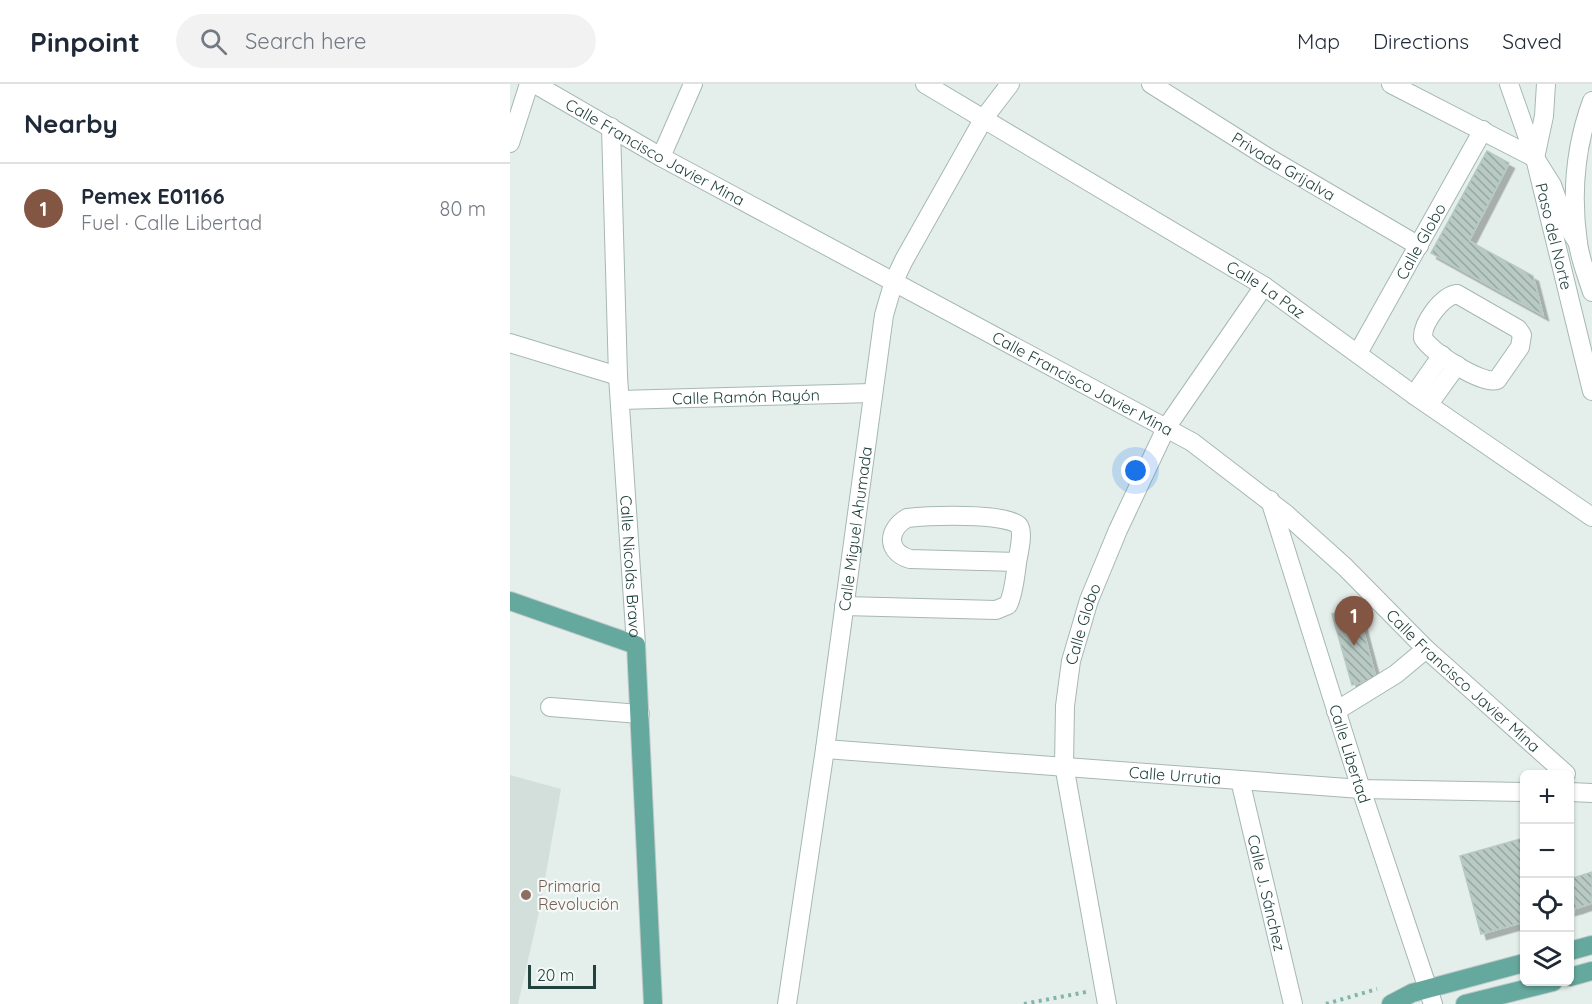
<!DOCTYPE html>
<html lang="en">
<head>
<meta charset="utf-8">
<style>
  body { margin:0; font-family:Quicksand,sans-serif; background:#f2f2f3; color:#1f2937 }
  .controls { position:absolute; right:18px; bottom:18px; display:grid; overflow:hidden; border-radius:9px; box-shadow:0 2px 4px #0004 }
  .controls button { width:54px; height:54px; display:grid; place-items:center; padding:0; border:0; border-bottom:2px solid #e0e1e3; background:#fff; color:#1f2937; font:30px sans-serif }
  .scale { position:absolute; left:18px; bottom:15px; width:68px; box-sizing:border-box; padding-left:6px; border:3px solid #21423d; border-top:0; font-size:16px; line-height:21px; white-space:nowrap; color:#21423d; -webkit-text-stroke:4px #f5faf8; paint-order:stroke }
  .you { position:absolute; left:626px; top:387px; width:21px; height:21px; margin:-15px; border:4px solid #fff; border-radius:50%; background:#1a73e8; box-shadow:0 0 0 9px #1a73e833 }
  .badge { display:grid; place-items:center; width:39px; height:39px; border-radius:50%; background:#835644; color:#fff; font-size:20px; font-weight:700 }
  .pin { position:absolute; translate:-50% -50px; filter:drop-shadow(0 2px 3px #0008) }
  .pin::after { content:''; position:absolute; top:32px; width:21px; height:18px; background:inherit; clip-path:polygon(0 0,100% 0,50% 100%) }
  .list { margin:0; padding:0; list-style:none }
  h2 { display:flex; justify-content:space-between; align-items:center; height:78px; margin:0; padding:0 24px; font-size:26px }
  h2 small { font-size:20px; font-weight:400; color:#747a83 }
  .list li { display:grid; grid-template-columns:39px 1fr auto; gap:18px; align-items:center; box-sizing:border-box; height:90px; padding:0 24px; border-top:2px solid #e0e1e3 }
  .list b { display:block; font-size:22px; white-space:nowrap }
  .list p { margin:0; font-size:20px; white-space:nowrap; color:#747a83 }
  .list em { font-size:20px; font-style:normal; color:#747a83 }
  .icon { flex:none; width:33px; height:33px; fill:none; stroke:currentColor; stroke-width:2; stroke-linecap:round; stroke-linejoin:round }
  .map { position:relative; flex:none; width:1082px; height:920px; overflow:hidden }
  header { display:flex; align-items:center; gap:36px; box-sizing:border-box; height:84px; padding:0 30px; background:#fff; border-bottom:2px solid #e0e1e3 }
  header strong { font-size:28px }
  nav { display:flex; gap:33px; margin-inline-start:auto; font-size:21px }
  .search { width:420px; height:54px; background:#f2f2f3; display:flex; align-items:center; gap:15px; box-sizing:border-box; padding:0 21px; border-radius:33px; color:#747a83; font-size:22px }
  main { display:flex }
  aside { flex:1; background:#fff }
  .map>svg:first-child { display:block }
  .built { fill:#d2dfda }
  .building { fill:url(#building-back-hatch); stroke:#b6c9c3; stroke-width:1.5; filter:url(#shadow) }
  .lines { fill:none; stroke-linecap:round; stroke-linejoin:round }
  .minor-casing { stroke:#a6b8b3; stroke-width:20 }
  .major-casing { stroke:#c1cac9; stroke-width:20 }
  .path { stroke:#82b5aa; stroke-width:4; stroke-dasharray:3 4.5; stroke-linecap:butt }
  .minor { stroke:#fff; stroke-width:18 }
  .major { stroke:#65a89d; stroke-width:18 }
  .education-dot { fill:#8d6e63; stroke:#f5faf8; stroke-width:2 }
  .labels { text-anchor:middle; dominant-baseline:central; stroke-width:4.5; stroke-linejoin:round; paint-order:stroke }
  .street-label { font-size:16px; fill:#21423d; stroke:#f5faf8 }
  .education-label { font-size:16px; fill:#785e54; stroke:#f5faf8; text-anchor:start }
</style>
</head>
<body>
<header>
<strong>Pinpoint</strong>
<div class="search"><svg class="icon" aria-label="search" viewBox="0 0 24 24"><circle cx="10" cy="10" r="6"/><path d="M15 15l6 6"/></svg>Search here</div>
<nav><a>Map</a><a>Directions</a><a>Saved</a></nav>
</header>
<main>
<aside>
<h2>Nearby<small></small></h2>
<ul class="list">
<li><span class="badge">1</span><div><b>Pemex E01166</b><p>Fuel · Calle Libertad</p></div><em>80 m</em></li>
</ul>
</aside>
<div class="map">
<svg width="1082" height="920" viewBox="0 0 1082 920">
  <defs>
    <pattern id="building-back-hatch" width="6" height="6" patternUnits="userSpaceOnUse" patternTransform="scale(1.5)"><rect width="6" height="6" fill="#b9cac4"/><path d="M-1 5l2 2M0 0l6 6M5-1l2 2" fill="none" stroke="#96a6a0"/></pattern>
    <filter id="shadow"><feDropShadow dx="5.5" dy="5.5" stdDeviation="0" flood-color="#0004"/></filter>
  </defs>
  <rect width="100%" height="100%" fill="#e4efeb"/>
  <path class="built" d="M0,691L51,705L29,828L8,920H0Z"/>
  <g class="building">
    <path d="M977,67L999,79L959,157L1023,192L1033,231L921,169Z"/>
    <path d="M847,523L866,594L842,601L822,530Z"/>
    <path d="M1014,754V838L971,850L950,772Z"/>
    <path d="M1082,788V819L1067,824L1060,795Z"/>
    <path d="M1060,802L1067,824L1060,826Z"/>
  </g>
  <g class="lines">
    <g class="minor-casing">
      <g id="minor">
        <path id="s1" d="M25,0L151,73L682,358L776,430L835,483L916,565L1056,690"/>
        <path id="s2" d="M415,0L754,202L904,311L1082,433"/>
        <path id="s3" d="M641,0L757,73L909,162"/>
        <path d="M881,0L1025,74L1042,101L1056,140L1068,159"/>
        <path id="s4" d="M999,0L1025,74L1082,307"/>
        <path d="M1082,17C1065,63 1061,110 1068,159C1070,175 1077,192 1082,208"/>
        <path id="s5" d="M101,43L108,292L126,561"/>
        <path d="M0,59L19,0"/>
        <path d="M151,73L183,0"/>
        <path d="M1025,74L1034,32L1036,0"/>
        <path d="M947,210L1008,245L1012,251L1010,263L987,296C972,301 921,268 913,254C912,239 932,212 947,210Z"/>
        <path d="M0,259L108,292"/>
        <path id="s6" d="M848,269L973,46"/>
        <path d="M904,311L932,271"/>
        <path id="s7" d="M110,316L362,309"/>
        <path d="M919,320L947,281"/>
        <path id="s8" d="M760,416L851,705L923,920"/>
        <path d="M334,522L486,526L498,521C504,509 505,493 507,479C508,471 514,450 509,442C498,428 416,432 397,434C377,446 376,468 400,475L507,478"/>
        <path d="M40,623L130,630"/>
        <path d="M826,627L886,590L916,565"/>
        <path id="s9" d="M315,665L851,705L1014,708"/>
        <path id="s10" d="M730,696L783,920"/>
        <path d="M1060,708L1082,709"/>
        <path id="s11" d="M277,920L315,665L374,231L384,197L394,176L474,34L500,0"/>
        <path id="s12" d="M597,920L554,681L555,622L561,577L579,516L608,446L656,344L754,202"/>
      </g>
    </g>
    <g class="major-casing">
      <g id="major">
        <path d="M0,517L126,561L143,920"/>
        <path d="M1060,867L1082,861"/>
        <path d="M1060,893L1082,887"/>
        <path d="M881,920L902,909L1014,879"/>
        <path d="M955,920L1043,898"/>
      </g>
    </g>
    <g class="path">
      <path d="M514,920L576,908"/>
      <path d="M816,920L867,905"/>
    </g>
    <use href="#minor" class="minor"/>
    <use href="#major" class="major"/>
  </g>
  <circle class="education-dot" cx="16" cy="811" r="6"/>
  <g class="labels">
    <g class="street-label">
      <text stroke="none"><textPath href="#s1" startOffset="138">Calle Francisco Javier Mina</textPath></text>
      <text stroke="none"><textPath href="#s3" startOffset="156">Privada Grijalva</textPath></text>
      <text stroke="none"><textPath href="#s4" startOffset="159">Paso del Norte</textPath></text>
      <text stroke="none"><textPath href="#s6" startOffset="128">Calle Globo</textPath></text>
      <text stroke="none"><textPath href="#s2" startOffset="398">Calle La Paz</textPath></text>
      <text stroke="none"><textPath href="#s1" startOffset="624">Calle Francisco Javier Mina</textPath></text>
      <text stroke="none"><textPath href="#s7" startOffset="126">Calle Ramón Rayón</textPath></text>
      <text stroke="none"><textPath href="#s11" startOffset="480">Calle Miguel Ahumada</textPath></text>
      <text stroke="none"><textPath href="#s5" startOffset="440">Calle Nicolás Bravo</textPath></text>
      <text stroke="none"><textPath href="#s12" startOffset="386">Calle Globo</textPath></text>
      <text stroke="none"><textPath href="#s1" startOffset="1110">Calle Francisco Javier Mina</textPath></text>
      <text stroke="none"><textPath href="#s8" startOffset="266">Calle Libertad</textPath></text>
      <text stroke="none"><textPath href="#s9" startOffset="351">Calle Urrutia</textPath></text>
      <text stroke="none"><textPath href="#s10" startOffset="116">Calle J. Sánchez</textPath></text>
    </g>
    <g class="education-label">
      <text x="28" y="802">Primaria<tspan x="28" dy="18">Revolución</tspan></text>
    </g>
  </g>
</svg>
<div class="controls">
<button>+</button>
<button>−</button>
<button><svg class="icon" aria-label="locate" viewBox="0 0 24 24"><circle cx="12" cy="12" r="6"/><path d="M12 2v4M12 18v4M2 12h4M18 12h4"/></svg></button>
<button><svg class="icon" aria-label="layers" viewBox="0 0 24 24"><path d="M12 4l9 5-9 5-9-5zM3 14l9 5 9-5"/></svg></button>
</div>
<div class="scale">20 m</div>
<div class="you"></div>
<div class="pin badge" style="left:844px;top:562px">1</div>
</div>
</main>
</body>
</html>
